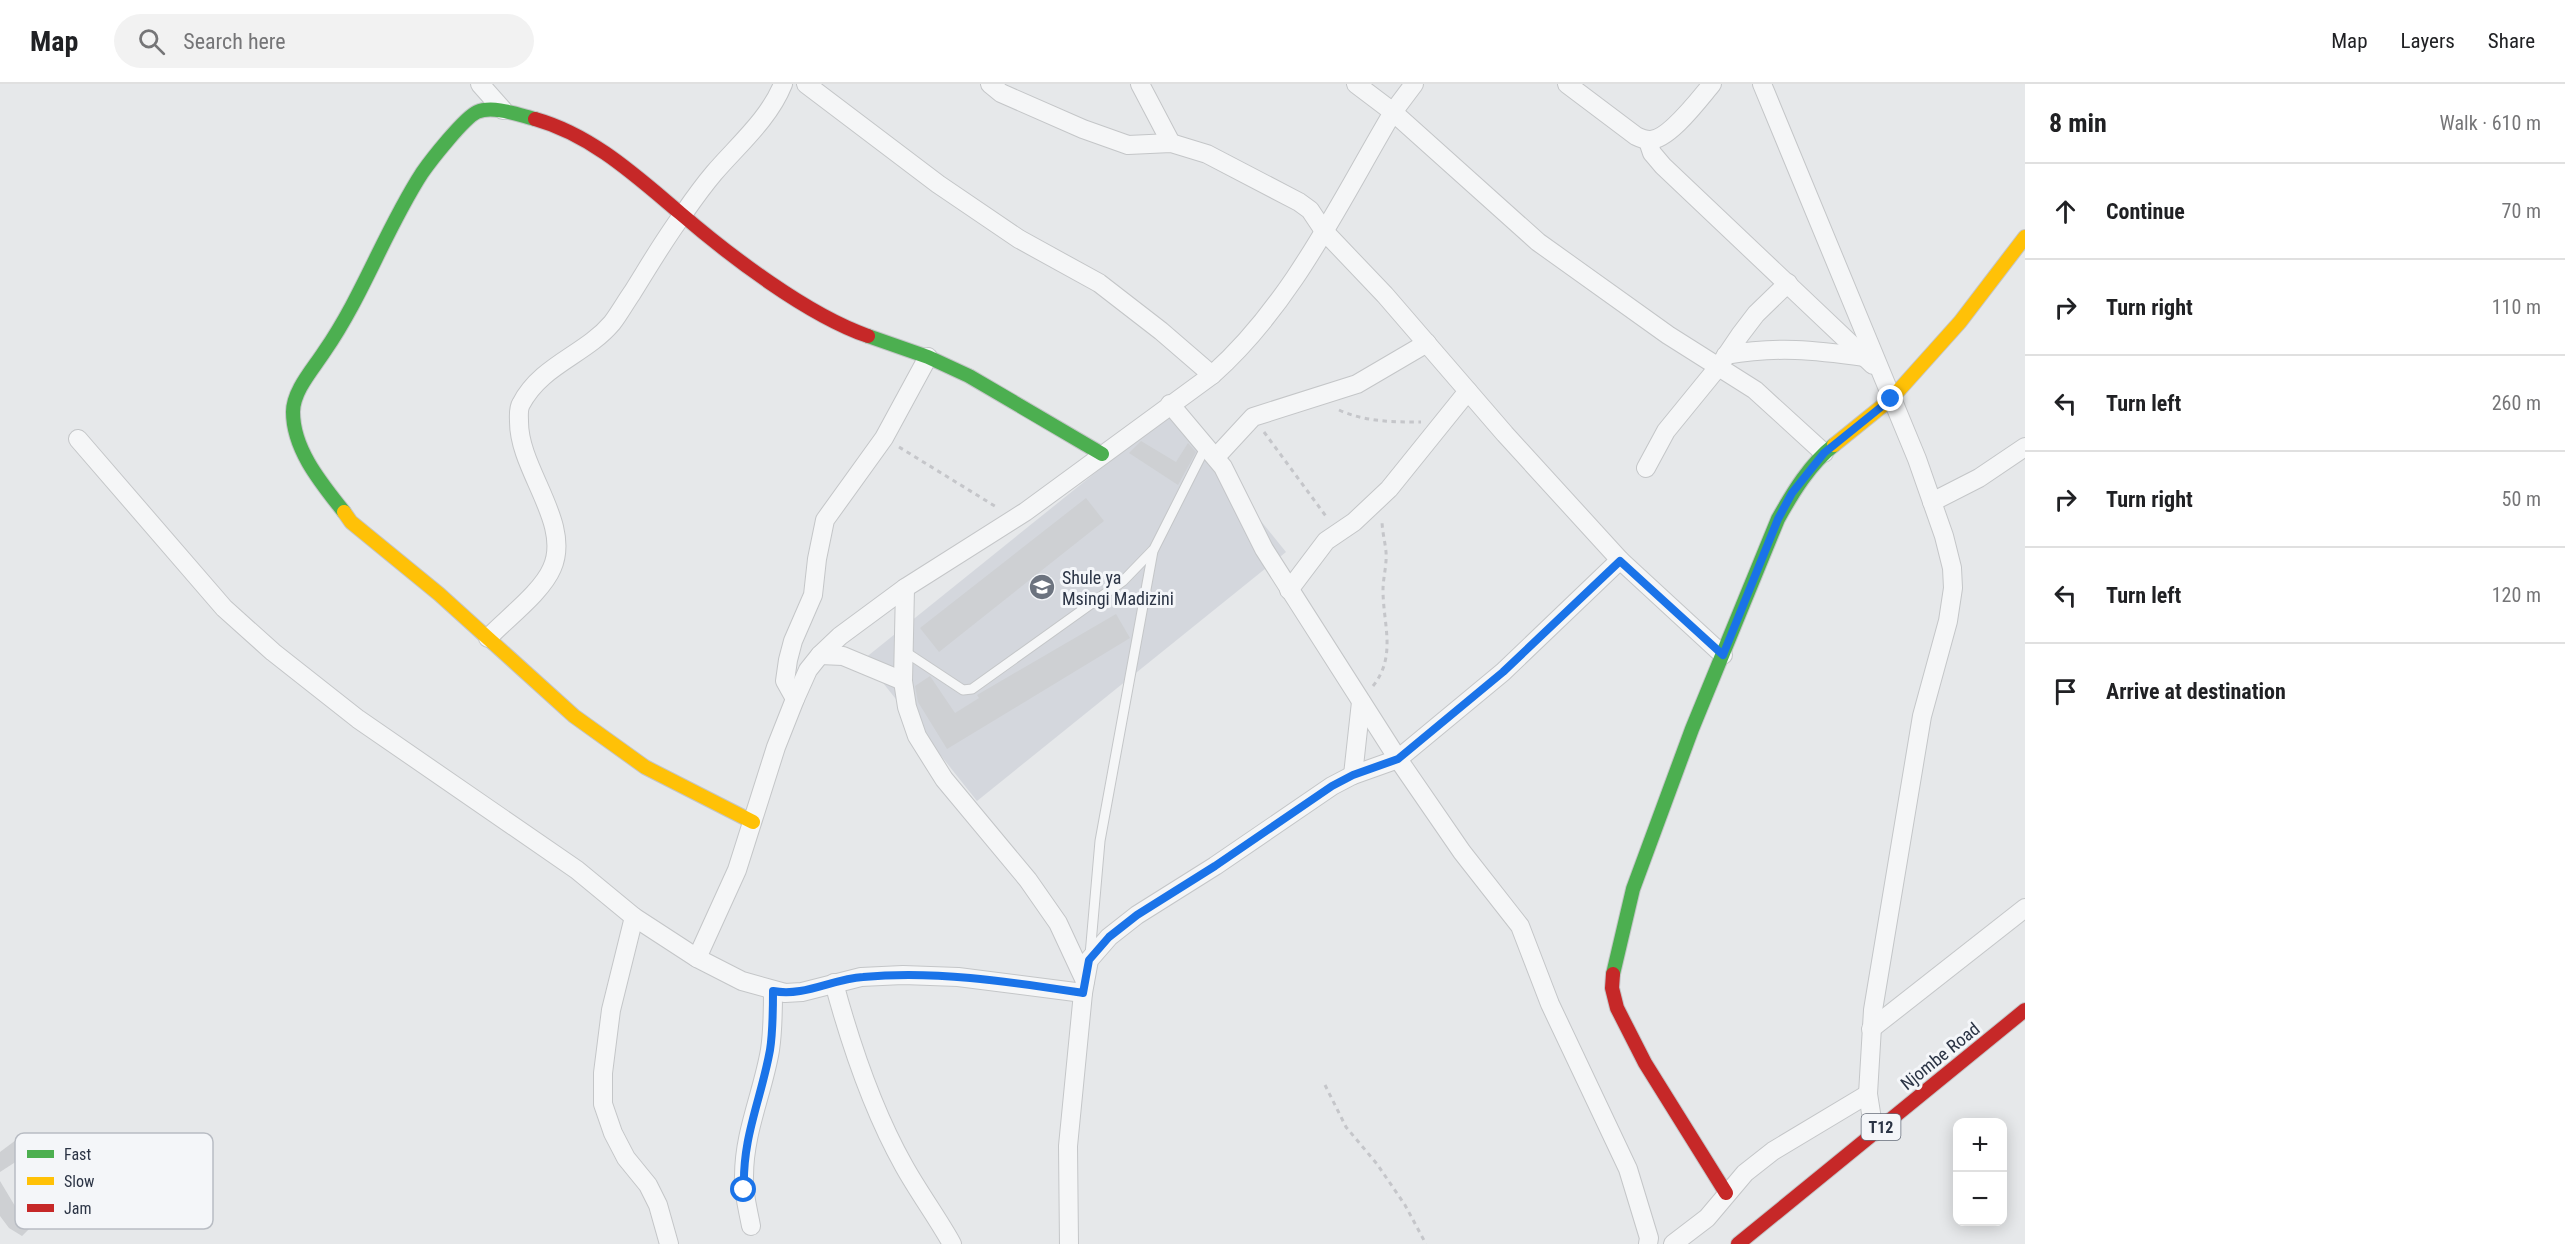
<!DOCTYPE html>
<html lang="en">
<head>
<meta charset="utf-8">
<style>
  body { margin:0; font-family:"Roboto Condensed",sans-serif; background:#f2f2f2; color:#202124 }
  .controls { position:absolute; right:18px; bottom:18px; display:grid; overflow:hidden; border-radius:12px; box-shadow:0 3px 15px #0003 }
  .controls button { width:54px; height:54px; display:grid; place-items:center; padding:0; border:0; border-bottom:2px solid #e0e0e0; background:#fff; color:#202124; font:30px sans-serif }
  .stop { position:absolute; width:18px; height:18px; margin:-14px; border:4px solid #1a73e8; border-radius:50%; background:#fff }
  .stop.end { background:#1a73e8; border-color:#fff; box-shadow:0 2px 6px #0008 }
  .list { margin:0; padding:0; list-style:none }
  h2 { display:flex; justify-content:space-between; align-items:center; height:78px; margin:0; padding:0 24px; font-size:26px }
  h2 small { font-size:20px; font-weight:400; color:#757577 }
  .list li { display:grid; grid-template-columns:39px 1fr auto; gap:18px; align-items:center; box-sizing:border-box; height:96px; padding:0 24px; border-top:2px solid #e0e0e0 }
  .list b { display:block; font-size:22px; white-space:nowrap }
  .list em { font-size:20px; font-style:normal; color:#757577 }
  .icon { flex:none; width:33px; height:33px; fill:none; stroke:currentColor; stroke-width:2; stroke-linecap:round; stroke-linejoin:round }
  .map { position:relative; flex:none; width:2025px; height:1160px; overflow:hidden }
  header { display:flex; align-items:center; gap:36px; box-sizing:border-box; height:84px; padding:0 30px; background:#fff; border-bottom:2px solid #e0e0e0 }
  header strong { font-size:28px }
  nav { display:flex; gap:33px; margin-inline-start:auto; font-size:21px }
  .search { width:420px; height:54px; background:#f2f2f2; display:flex; align-items:center; gap:15px; box-sizing:border-box; padding:0 21px; border-radius:33px; color:#757577; font-size:22px }
  main { display:flex }
  aside { flex:1; background:#fff }
  .map>svg:first-child { display:block }
  .built { fill:#d4d7dd }
  .building { fill:#ced0d3 }
  .lines { fill:none; stroke-linecap:round; stroke-linejoin:round }
  .lane-casing { stroke:#c4c6c8; stroke-width:11 }
  .street-casing { stroke:#c4c6c8; stroke-width:20 }
  .fast-casing { stroke:#c4c6c8; stroke-width:16 }
  .slow-casing { stroke:#c4c6c8; stroke-width:16 }
  .jam-casing { stroke:#c4c6c8; stroke-width:16 }
  .path { stroke:#c5c6ca; stroke-width:3; stroke-dasharray:4.5 4.5; stroke-linecap:butt }
  .lane { stroke:#f5f6f7; stroke-width:9 }
  .street { stroke:#f5f6f7; stroke-width:18 }
  .fast { stroke:#4caf50; stroke-width:14 }
  .slow { stroke:#ffc107; stroke-width:14 }
  .jam { stroke:#c62828; stroke-width:14 }
  .route { stroke:#1a73e8; stroke-width:8 }
  .labels { text-anchor:middle; dominant-baseline:central; stroke-width:6; stroke-linejoin:round; paint-order:stroke }
  .shield { fill:#f4f6f9; stroke:#676e7b; stroke-width:1.5 }
  .shield-label { font-size:16px; font-weight:bold; fill:#2b3445 }
  .poi-label { font-size:18px; fill:#2b3445; stroke:#f4f6f9; text-anchor:start }
  .street-label { font-size:18px; fill:#2b3445; stroke:#f4f6f9 }
  .key { fill:#f4f6f9; stroke:#b8bcc3; stroke-width:1.5 }
  .key-label { font-size:16px; fill:#2b3445 }
</style>
</head>
<body>
<header>
<strong>Map</strong>
<div class="search"><svg class="icon" aria-label="search" viewBox="0 0 24 24"><circle cx="10" cy="10" r="6"/><path d="M15 15l6 6"/></svg>Search here</div>
<nav><a>Map</a><a>Layers</a><a>Share</a></nav>
</header>
<main>
<div class="map">
<svg width="2025" height="1160" viewBox="0 0 2025 1160">
  <rect width="100%" height="100%" fill="#e6e8ea"/>
  <path class="built" d="M1172,327L1286,468L977,717L864,575Z"/>
  <g class="building">
    <path d="M1141,357L1176,378L1188,359L1196,368L1178,401L1129,369Z"/>
    <path d="M1086,414L1104,437L939,568L920,544Z"/>
    <path d="M1116,530L1130,554L947,665L918,618L915,602L930,592L955,629L979,614L977,611Z"/>
    <path d="M20,1053L31,1068L0,1088V1068Z"/>
    <path d="M0,1097L21,1132L33,1141L22,1152L9,1144L0,1132Z"/>
  </g>
  <g class="lines">
    <g class="lane-casing">
      <g id="lane">
        <path d="M904,567L963,606L972,605L1123,497L1154,465L1206,362"/>
        <path d="M1090,871L1100,757L1153,467"/>
      </g>
    </g>
    <g class="street-casing">
      <g id="street">
        <path d="M480,0L503,26"/>
        <path d="M806,0L938,100L1019,155L1099,199L1161,247L1212,291"/>
        <path d="M990,0L1001,9L1083,45L1128,61L1171,59L1207,70L1299,118L1310,126L1324,147L1385,211L1505,350L1620,476L1723,571"/>
        <path d="M1140,0L1171,59"/>
        <path d="M1356,0L1393,28L1538,158L1668,251L1755,306L1824,369"/>
        <path d="M1567,0L1636,52C1640,54 1645,56 1650,56C1669,56 1700,14 1712,0"/>
        <path d="M1762,0L1917,375L1944,452L1952,484L1953,504L1948,537L1922,632L1873,926L1868,1010L1874,1048"/>
        <path d="M1648,57L1652,69L1663,82L1873,281"/>
        <path d="M1726,271C1777,262 1814,266 1865,273"/>
        <path d="M1170,320L1223,383L1264,465L1398,675L1462,768L1520,842L1550,920L1628,1085L1649,1154L1648,1160"/>
        <path d="M78,355L224,524L273,568L358,635L577,786L634,833L697,874L742,897L785,909L802,908L861,893L903,891L958,893L1083,909"/>
        <path d="M1216,373L1253,333L1357,300L1427,259"/>
        <path d="M1646,384L1666,347L1719,282L1740,251L1756,230L1788,199"/>
        <path d="M1932,418L1979,394L2025,363"/>
        <path d="M905,504L903,597L907,623L917,652L944,695L1028,796L1058,839L1085,897"/>
        <path d="M1289,506L1326,457L1354,438L1389,405L1468,307"/>
        <path d="M488,554C507,534 542,508 552,484C572,439 519,386 519,338C519,332 518,325 521,320C541,281 585,271 612,239C619,230 625,219 632,209C649,182 665,154 684,129C693,116 703,102 714,89C738,61 769,35 783,0"/>
        <path d="M820,571L843,572L903,597"/>
        <path d="M795,615L785,597L788,576L793,557L813,511L817,475L825,436L884,354L928,273"/>
        <path d="M1353,691L1361,618"/>
        <path d="M634,833L611,926L603,989V1020L613,1049L626,1074L648,1101L658,1121L669,1160"/>
        <path d="M697,874L737,786L776,663L795,615L808,586L820,571L840,552L905,504L1025,428L1212,291C1292,220 1339,119 1393,28L1414,0"/>
        <path d="M834,899C851,962 872,1025 904,1082C919,1109 937,1133 952,1160"/>
        <path d="M1871,945L2025,824"/>
        <path d="M751,1142C748,1125 743,1109 744,1092C744,1048 763,1008 770,966C773,946 773,927 773,907"/>
        <path d="M1069,1160L1068,1062L1083,909L1089,876L1109,853L1137,831L1215,782L1332,702L1353,691L1398,675L1503,588L1620,476"/>
        <path d="M1673,1160L1707,1134L1745,1089L1773,1067L1868,1010"/>
      </g>
    </g>
    <g class="fast-casing">
      <g id="fast">
        <path d="M868,252L928,273L969,292L1102,370"/>
        <path d="M344,428C322,400 293,366 293,328C293,307 313,285 324,268C363,212 385,146 422,89C431,76 464,34 477,28C493,21 519,31 535,35"/>
        <path d="M1613,890L1633,805L1692,645L1778,435C1793,408 1810,380 1834,361"/>
      </g>
    </g>
    <g class="slow-casing">
      <g id="slow">
        <path d="M1834,361L1891,315L1960,238L2025,153"/>
        <path d="M344,428L351,438L439,510L574,632L645,683L753,738"/>
      </g>
    </g>
    <g class="jam-casing">
      <g id="jam">
        <path d="M535,35C592,51 636,92 680,129C729,171 807,231 868,252"/>
        <path d="M1613,890L1612,904L1617,924L1645,979L1726,1109"/>
        <path d="M1738,1160L2025,926"/>
      </g>
    </g>
    <g class="path">
      <path d="M1339,326C1366,338 1392,338 1421,338"/>
      <path d="M1264,348L1328,435"/>
      <path d="M899,363L998,424"/>
      <path d="M1373,602C1397,572 1383,540 1383,506C1383,494 1387,481 1386,468C1385,457 1382,447 1382,436"/>
      <path d="M1325,1001L1346,1043L1377,1080L1405,1121L1426,1160"/>
    </g>
    <use href="#lane" class="lane"/>
    <use href="#street" class="street"/>
    <use href="#fast" class="fast"/>
    <use href="#slow" class="slow"/>
    <use href="#jam" class="jam"/>
  </g>
  <g class="lines">
    <path class="route" d="M744,1106C742,1053 761,1016 770,966C773,947 773,927 773,907C804,913 832,895 863,893C936,886 1011,898 1083,909L1089,876L1109,853L1137,831L1215,782L1332,702L1353,691L1398,675L1503,588L1620,477L1723,571L1778,435L1792,409L1824,369L1891,315"/>
  </g>
  <defs>
    <g id="school-disc" transform="scale(1.35)"><circle r="9.5" fill="#6c737f" stroke="#f4f6f9"/><path d="M0-5L7-2L0 1L-7-2ZM-4 1L0 2.5L4 1V4Q0 6-4 4Z" fill="#fff"/></g>
  </defs>
  <g fill-rule="evenodd">
    <use href="#school-disc" x="1042" y="503"/>
  </g>
  <g class="labels">
    <rect class="shield" x="1861.5" y="1030" width="39" height="26" rx="4.5"/>
    <g class="shield-label">
      <text x="1881" y="1043">T12</text>
    </g>
    <g class="poi-label">
      <text x="1062" y="493">Shule ya<tspan x="1062" dy="21">Msingi Madizini</tspan></text>
    </g>
    <g class="street-label">
      <text transform="translate(1940 972) rotate(-39)">Njombe Road</text>
    </g>
  </g>
  <rect x="15" y="1049" width="198" height="96" rx="9" class="key"/>
  <rect x="27" y="1066" width="27" height="8" fill="#4caf50"/>
  <rect x="27" y="1093" width="27" height="8" fill="#ffc107"/>
  <rect x="27" y="1120" width="27" height="8" fill="#c62828"/>
  <g class="key-label">
    <text x="64" y="1076">Fast</text>
    <text x="64" y="1103">Slow</text>
    <text x="64" y="1130">Jam</text>
  </g>
</svg>
<div class="controls">
<button>+</button>
<button>−</button>
</div>
<div class="stop" style="left:744px;top:1106px"></div>
<div class="stop end" style="left:1891px;top:315px"></div>
</div>
<aside>
<h2>8 min<small>Walk · 610 m</small></h2>
<ul class="list">
<li><svg class="icon" aria-label="ahead" viewBox="0 0 24 24"><path d="M12 20V5M6 11l6-6 6 6"/></svg><div><b>Continue</b></div><em>70 m</em></li>
<li><svg class="icon" aria-label="right" viewBox="0 0 24 24"><path d="M7 20v-9h11M14 6l5 5-5 5"/></svg><div><b>Turn right</b></div><em>110 m</em></li>
<li><svg class="icon" aria-label="left" viewBox="0 0 24 24"><path d="M17 20v-9H6M10 6l-5 5 5 5"/></svg><div><b>Turn left</b></div><em>260 m</em></li>
<li><svg class="icon" aria-label="right" viewBox="0 0 24 24"><path d="M7 20v-9h11M14 6l5 5-5 5"/></svg><div><b>Turn right</b></div><em>50 m</em></li>
<li><svg class="icon" aria-label="left" viewBox="0 0 24 24"><path d="M17 20v-9H6M10 6l-5 5 5 5"/></svg><div><b>Turn left</b></div><em>120 m</em></li>
<li><svg class="icon" aria-label="arrive" viewBox="0 0 24 24"><path d="M6 21V4h12l-3 4 3 4H6"/></svg><div><b>Arrive at destination</b></div></li>
</ul>
</aside>
</main>
</body>
</html>
